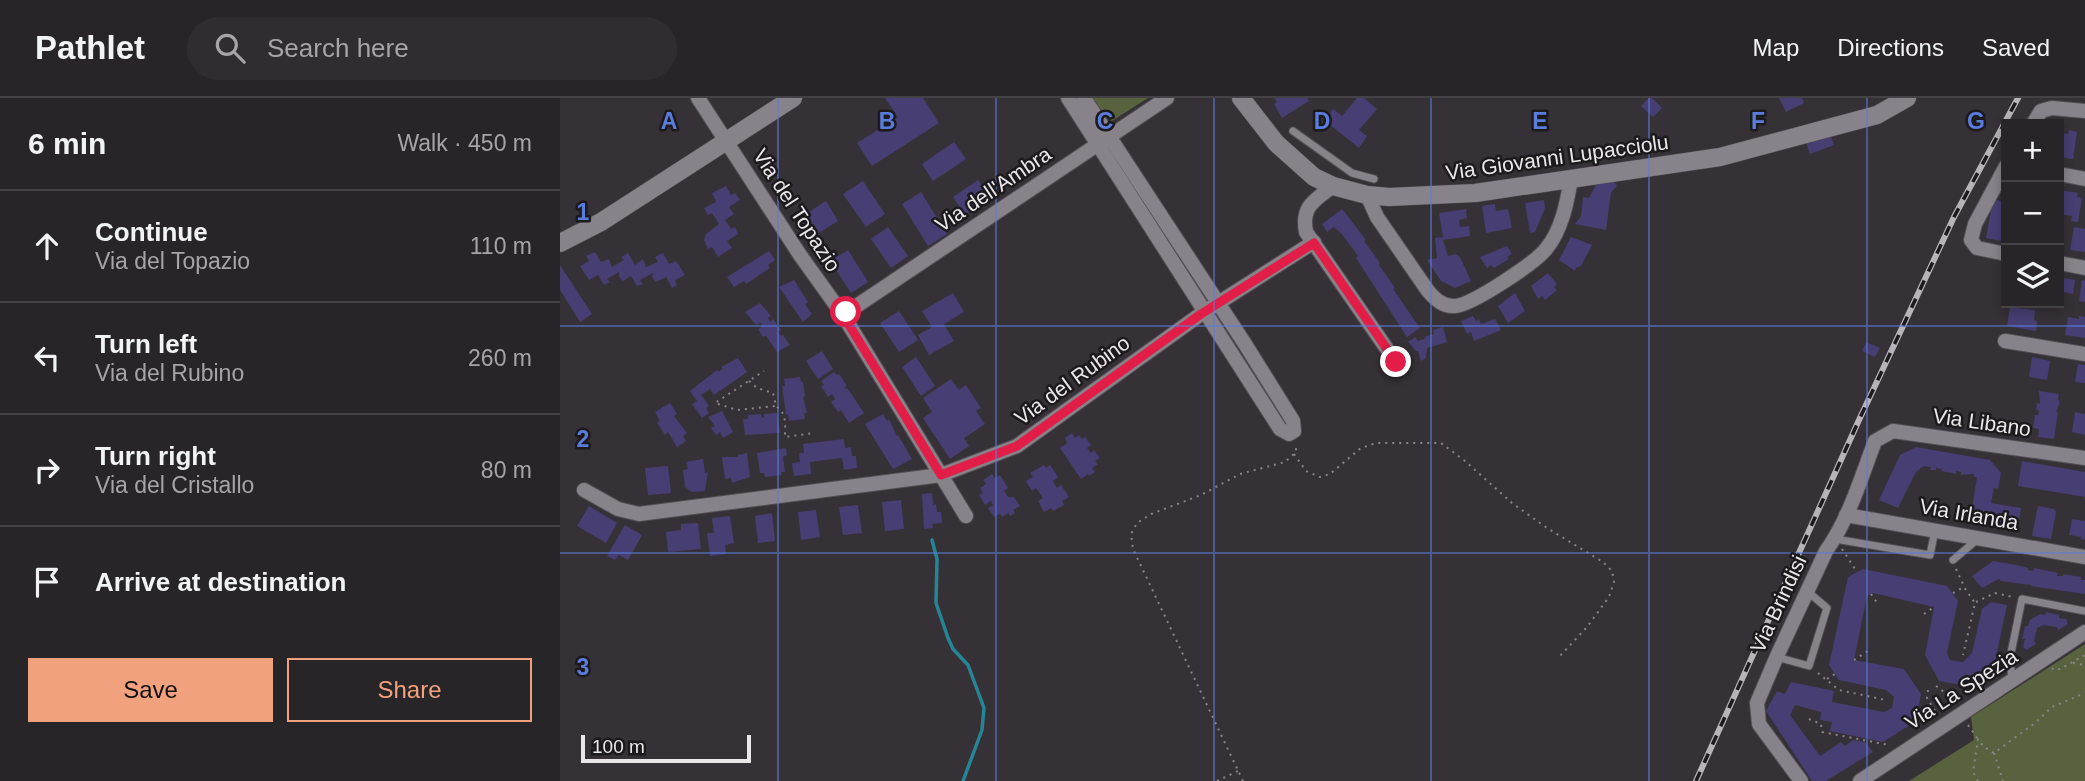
<!DOCTYPE html>
<html lang="en">
<head>
<meta charset="utf-8">
<style>
  body { margin:0; font-family:Arial,sans-serif; background:#302d31; color:#f1f3f6 }
  .controls { position:absolute; right:21px; top:21px; display:grid; overflow:hidden; border-radius:0px; box-shadow:0 4px 10px #0003 }
  .controls button { width:63px; height:63px; display:grid; place-items:center; padding:0; border:0; border-bottom:2px solid #444246; background:#282529; color:#f1f3f6; font:35px sans-serif }
  .scale { position:absolute; left:21px; bottom:18px; width:170px; box-sizing:border-box; padding-left:7px; border:4px solid #eae6ea; border-top:0; font-size:19px; line-height:24px; white-space:nowrap; color:#eae6ea; -webkit-text-stroke:5px #1c1a1d; paint-order:stroke }
  .stop { position:absolute; width:21px; height:21px; margin:-16px; border:5px solid #e11d48; border-radius:50%; background:#fff }
  .stop.end { background:#e11d48; border-color:#fff; box-shadow:0 2px 7px #0008 }
  .list { margin:0; padding:0; list-style:none }
  h2 { display:flex; justify-content:space-between; align-items:center; height:91px; margin:0; padding:0 28px; font-size:30px }
  h2 small { font-size:23px; font-weight:400; color:#a5a5a8 }
  .list li { display:grid; grid-template-columns:46px 1fr auto; gap:21px; align-items:center; box-sizing:border-box; height:112px; padding:0 28px; border-top:2px solid #444246 }
  .list b { display:block; font-size:26px; white-space:nowrap }
  .list p { margin:0; font-size:23px; white-space:nowrap; color:#a5a5a8 }
  .list em { font-size:23px; font-style:normal; color:#a5a5a8 }
  .actions { display:flex; gap:14px; padding:21px 28px }
  .actions a { flex:1; padding:16px 0; border:2px solid #f2a17e; border-radius:0px; text-align:center; font-size:24px; color:#f2a17e }
  .actions .main { background:#f2a17e; color:#111 }
  .icon { flex:none; width:38px; height:38px; fill:none; stroke:currentColor; stroke-width:2; stroke-linecap:round; stroke-linejoin:round }
  .map { position:relative; flex:none; width:1525px; height:683px; overflow:hidden }
  header { display:flex; align-items:center; gap:42px; box-sizing:border-box; height:98px; padding:0 35px; background:#282529; border-bottom:2px solid #444246 }
  header strong { font-size:33px }
  nav { display:flex; gap:38px; margin-inline-start:auto; font-size:24px }
  .search { width:490px; height:63px; background:#302d31; display:flex; align-items:center; gap:18px; box-sizing:border-box; padding:0 24px; border-radius:38px; color:#a5a5a8; font-size:26px }
  main { display:flex }
  aside { flex:1; background:#282529 }
  .map>svg:first-child { display:block }
  .green { fill:#58623e }
  .lines { fill:none; stroke-linecap:round; stroke-linejoin:round }
  .stream { stroke:#268595; stroke-width:3.5 }
  .building { fill:#473e73 }
  .service-casing { stroke:#534e54; stroke-width:9 }
  .minor-casing { stroke:#534e54; stroke-width:16 }
  .tertiary-casing { stroke:#534e54; stroke-width:19 }
  .path { stroke:#89858a; stroke-width:2; stroke-dasharray:2 5; stroke-linecap:butt }
  .service { stroke:#88838a; stroke-width:7 }
  .minor { stroke:#88838a; stroke-width:14 }
  .tertiary { stroke:#88838a; stroke-width:18 }
  .rail-casing { stroke:#b7b3b8; stroke-width:6 }
  .rail { stroke:#1c1a1d; stroke-width:3.5; stroke-dasharray:10; stroke-linecap:butt }
  .route { stroke:#e11d48; stroke-width:9 }
  .grid { fill:none; stroke:#5a7cdd; stroke-width:2; stroke-opacity:0.55 }
  .labels { text-anchor:middle; dominant-baseline:central; stroke-width:5; stroke-linejoin:round; paint-order:stroke }
  .street-label { font-size:21px; fill:#eae6ea; stroke:#1c1a1d }
  .grid-label { font-size:23px; text-anchor:middle; font-weight:bold; fill:#5a7cdd; stroke:#1c1a1d; stroke-width:5; stroke-linejoin:round; paint-order:stroke }
</style>
</head>
<body>
<header>
<strong>Pathlet</strong>
<div class="search"><svg class="icon" aria-label="search" viewBox="0 0 24 24"><circle cx="10" cy="10" r="6"/><path d="M15 15l6 6"/></svg>Search here</div>
<nav><a>Map</a><a>Directions</a><a>Saved</a></nav>
</header>
<main>
<aside>
<h2>6 min<small>Walk · 450 m</small></h2>
<ul class="list">
<li><svg class="icon" aria-label="ahead" viewBox="0 0 24 24"><path d="M12 20V5M6 11l6-6 6 6"/></svg><div><b>Continue</b><p>Via del Topazio</p></div><em>110 m</em></li>
<li><svg class="icon" aria-label="left" viewBox="0 0 24 24"><path d="M17 20v-9H6M10 6l-5 5 5 5"/></svg><div><b>Turn left</b><p>Via del Rubino</p></div><em>260 m</em></li>
<li><svg class="icon" aria-label="right" viewBox="0 0 24 24"><path d="M7 20v-9h11M14 6l5 5-5 5"/></svg><div><b>Turn right</b><p>Via del Cristallo</p></div><em>80 m</em></li>
<li><svg class="icon" aria-label="arrive" viewBox="0 0 24 24"><path d="M6 21V4h12l-3 4 3 4H6"/></svg><div><b>Arrive at destination</b></div></li>
</ul>
<div class="actions"><a class="main">Save</a><a>Share</a></div>
</aside>
<div class="map">
<svg width="1525" height="683" viewBox="0 0 1525 683">
  <rect width="100%" height="100%" fill="#363137"/>
  <g class="green">
    <path d="M533,0H588L552,23L546,21Z"/>
    <path d="M1525,546V683H1349L1414,642L1411,619Z"/>
  </g>
  <g class="lines">
    <path class="stream" d="M372,442L377,461L376,505L388,540L393,551L408,567L424,610L422,632L403,683"/>
  </g>
  <g class="building">
    <path d="M325,0H363L379,25L312,68L297,45L338,19Z"/>
    <path d="M714,0H747L749,3L722,20L714,6L717,4Z"/>
    <path d="M797,0H804L817,11L799,32L807,38L799,50L764,22L773,11L782,18Z"/>
    <path d="M1089,0H1092L1102,10L1093,19L1081,8Z"/>
    <path d="M1219,0H1242L1244,5L1226,14Z"/>
    <path d="M1509,32L1517,34L1513,61L1499,59V35L1508,36Z"/>
    <path d="M1270,35L1274,47L1250,56L1246,44Z"/>
    <path d="M394,44L406,61L373,83L362,66Z"/>
    <path d="M418,82L431,100L405,117L393,99Z"/>
    <path d="M1052,82L1057,88L1051,94L1046,132L1015,126L1021,118L1023,99L1029,100L1037,85Z"/>
    <path d="M303,83L325,116L306,129L283,96Z"/>
    <path d="M166,88L171,97L175,95L180,102L169,109L174,116L165,122L171,131L175,129L178,136L167,143L172,150L158,159L152,149L148,151L144,142L146,136L159,126L152,115L148,117L144,110L156,104L152,95Z"/>
    <path d="M1499,92L1518,95L1517,99L1522,100L1518,124L1511,123L1512,118L1499,116Z"/>
    <path d="M361,94L387,136L368,148L342,106Z"/>
    <path d="M984,102L985,110L975,134L970,135L965,105Z"/>
    <path d="M1436,102L1446,104V144L1426,140L1431,112Z"/>
    <path d="M266,103L278,123L252,139L240,120Z"/>
    <path d="M935,106L936,113L948,111L952,130L926,135L922,108Z"/>
    <path d="M782,111L806,142L804,143L820,165L819,167L835,190L833,191L860,230L847,239L796,160L798,158L782,136L774,129L767,134L762,126Z"/>
    <path d="M906,111L907,120L899,122L900,129L909,128L910,138L883,142L888,158L896,156L900,159L911,183L895,190L881,183L867,162L877,160L875,140L883,139L879,115Z"/>
    <path d="M328,129L348,158L331,170L311,141Z"/>
    <path d="M1514,129L1525,131V154L1510,152Z"/>
    <path d="M1011,139L1032,147L1021,168L1016,170L1015,173L999,162Z"/>
    <path d="M947,148L952,156L947,159L949,161L934,170L931,167L927,170L920,159Z"/>
    <path d="M288,152L308,184L291,195L270,163Z"/>
    <path d="M209,153L215,162L208,167L210,170L186,186L184,183L174,189L167,179Z"/>
    <path d="M35,154L41,164L49,161L52,169L64,162L61,159L68,155L75,167L83,161L86,169L98,164L95,159L103,155L109,166L116,163L125,177L115,182L117,187L112,190L106,179L96,184L92,179L93,175L80,182L83,186L77,188L71,178L63,183L59,179V174L47,181L50,184L44,187L38,177L29,182L20,168L29,163L26,158Z"/>
    <path d="M0,167L32,216L20,224L0,192Z"/>
    <path d="M988,175L997,186L994,189L997,192L985,202L982,198L978,201L971,188Z"/>
    <path d="M1499,179L1515,182L1513,196L1499,193Z"/>
    <path d="M234,182L248,204L245,206L252,216L243,224L219,189Z"/>
    <path d="M1522,182L1525,183V204L1519,203Z"/>
    <path d="M393,195L404,214L384,226L394,243L369,257L358,237L372,229L362,213Z"/>
    <path d="M955,195L965,213L948,225L938,208Z"/>
    <path d="M200,205L211,218L208,220L210,224L213,221L221,232L218,234L221,238L223,237L230,247L217,254L206,238L203,239L198,231L202,229L201,225L196,227L185,214Z"/>
    <path d="M1450,209L1475,212L1474,222L1477,223L1476,233L1447,228Z"/>
    <path d="M339,213L358,242L339,254L320,225Z"/>
    <path d="M913,218L916,223L919,221L921,226L935,221L941,232L914,243L911,234L907,236L901,223Z"/>
    <path d="M1519,218L1525,219V240L1505,237L1508,219L1519,221Z"/>
    <path d="M883,229L887,244L867,250L866,260L861,263L858,253H856L848,244L855,239L858,243L865,241L864,239L874,236L873,232Z"/>
    <path d="M1306,244L1320,250L1315,259L1302,253Z"/>
    <path d="M262,253L273,271L258,281L246,263Z"/>
    <path d="M356,259L375,288L361,298L342,269Z"/>
    <path d="M1472,259L1490,263L1487,282L1469,279Z"/>
    <path d="M178,260L187,274L154,297L150,291L141,297L149,308L146,310L149,315L142,320L132,306L137,303L130,293L157,272L158,274L163,271L161,269Z"/>
    <path d="M1518,266L1525,267V285L1515,284Z"/>
    <path d="M274,274L277,277L279,276L287,288L284,290L288,291L304,315L289,325L281,312L278,314L271,304L275,301L272,296L268,299L261,288L264,287L261,283Z"/>
    <path d="M240,279L241,284H243L245,298L243,299L247,315H244L245,321L229,323L228,316L226,317L222,288H225L224,281Z"/>
    <path d="M391,281L399,292L406,287L421,310L416,313L425,326L404,340L409,348L390,361L363,320L372,314L363,300Z"/>
    <path d="M1479,293L1499,296L1498,302L1500,303L1496,314H1498L1494,341L1478,339L1479,331L1473,330L1475,317H1478L1479,312H1476L1477,305L1480,306Z"/>
    <path d="M110,305L117,316L114,318L127,335L123,338L126,343L117,349L108,334L105,337L97,325L100,323L95,314Z"/>
    <path d="M162,313L173,334L163,340L160,334L156,337L151,330L155,328L148,319Z"/>
    <path d="M1515,314L1525,316V337L1512,334Z"/>
    <path d="M217,315L220,335L185,337L183,321H188V317L201,316L202,320H204V316Z"/>
    <path d="M323,316L327,323L329,321L337,338L338,337L352,361L333,371L305,326Z"/>
    <path d="M512,335L515,340L519,337L522,341L525,339L531,347L527,350L531,355L534,352L540,360L535,363L538,366L532,370L535,374L529,378L528,376L521,381L500,350L507,345L505,340Z"/>
    <path d="M284,341L285,350L291,349L292,358H296L297,370L284,372L282,360L250,364L251,376L234,378L232,365L240,364L239,355H244L243,346Z"/>
    <path d="M1356,349L1430,362L1441,375L1438,391L1434,390L1431,405L1461,410L1458,429L1420,419L1417,423L1410,422L1417,379H1414V376L1401,377V374L1396,373V376L1381,373L1382,371L1376,370V372H1370L1371,369L1364,368L1356,374L1338,410L1319,402L1340,357Z"/>
    <path d="M226,350L227,357L223,359L225,374H221L222,377L205,379L204,375H200L197,355Z"/>
    <path d="M187,355L190,379L172,385L171,380L165,381L162,359H178V357Z"/>
    <path d="M143,361L145,375L148,374L145,393L132,394L125,389L123,372L128,371L126,364Z"/>
    <path d="M1462,363L1525,374V399L1458,388Z"/>
    <path d="M484,367L486,370L490,367L498,379L493,383L497,390L501,387L509,399L502,403L504,407L493,413L491,410L484,414L478,403L483,400L476,390L472,393L466,383L473,379L470,375Z"/>
    <path d="M108,368L111,395L88,397L85,370Z"/>
    <path d="M432,376L435,380L440,377L448,390L444,393L448,399H454L460,408L453,412L455,415L450,418L448,415L442,419L440,416L434,419L428,410L433,407L431,403L425,407L419,397L423,395L420,390L426,386L423,382Z"/>
    <path d="M372,395L373,407L376,406L377,414H381L382,425L372,426L373,430L364,431L362,396Z"/>
    <path d="M341,402L344,431L325,433L322,404Z"/>
    <path d="M298,407L302,435L283,437L279,409Z"/>
    <path d="M29,408L57,425L46,445L17,428Z"/>
    <path d="M1478,408L1494,411L1496,414L1491,441L1472,438Z"/>
    <path d="M256,412L260,439L241,442L238,414Z"/>
    <path d="M212,415L215,443L198,445L195,418Z"/>
    <path d="M170,418L174,445L165,447L166,456L150,458L147,435H154L152,420Z"/>
    <path d="M1512,421L1525,423V442L1521,441V439L1509,437Z"/>
    <path d="M138,425L141,451L108,454L106,434L121,432V426Z"/>
    <path d="M65,427L82,437L68,462L59,457L55,462L47,458Z"/>
    <path d="M1433,463L1457,467L1468,470V472L1473,473L1474,470L1498,475L1497,478H1503V476L1521,479V482H1525V496L1471,488V487L1441,483L1439,481L1422,490L1412,478Z"/>
    <path d="M1303,471L1387,488L1398,503L1387,555L1390,562L1403,564L1412,555L1422,511L1431,504L1447,507L1433,573L1407,588L1379,583L1365,557L1374,509L1313,495L1307,498L1294,562L1344,571L1361,596L1356,623L1323,644L1270,633L1272,624L1260,622L1261,614L1235,607L1230,617L1260,658L1281,644L1285,648L1293,642L1305,644L1313,654L1266,683H1252L1206,613L1217,593L1225,596L1231,584L1274,593L1272,604L1324,614L1332,610L1334,599L1326,592L1279,582L1269,567L1288,479Z"/>
    <path d="M1486,514L1499,517V520L1506,521L1508,526L1498,532L1497,529L1483,527L1477,530L1474,543L1476,546L1466,552L1463,549L1465,541H1462L1465,528H1468L1470,522L1480,516L1485,517Z"/>
  </g>
  <g class="lines">
    <g class="service-casing">
      <g id="service">
        <path d="M733,33L792,75L814,81"/>
        <path d="M1275,441L1370,457L1375,432"/>
        <path d="M1393,462L1419,440"/>
        <path d="M1217,559L1249,568L1267,510L1248,494"/>
        <path d="M1452,582L1450,560L1462,501L1525,513"/>
      </g>
    </g>
    <g class="minor-casing">
      <g id="minor">
        <path d="M138,0L240,157L283,217L406,418"/>
        <path d="M508,0L720,331L729,336L734,333L733,323L685,246L524,0"/>
        <path d="M1473,26L1481,13L1492,10L1525,13"/>
        <path d="M1446,68L1415,126L1411,142L1417,150L1446,156"/>
        <path d="M1499,76L1525,81"/>
        <path d="M773,88C755,102 741,108 746,134L836,264"/>
        <path d="M807,97L817,119L868,193C875,201 883,209 895,208C912,207 975,165 986,151C1002,132 1007,104 1011,81"/>
        <path d="M1499,165L1525,170"/>
        <path d="M283,217L607,0"/>
        <path d="M1445,243L1525,256"/>
        <path d="M24,392L58,411L79,416L381,377L457,348L641,216L754,144"/>
        <path d="M1286,417L1525,459"/>
        <path d="M1241,683L1199,626L1197,605L1217,558L1266,453C1289,421 1301,380 1315,343L1333,333L1525,360"/>
        <path d="M1300,683L1525,534"/>
      </g>
    </g>
    <g class="tertiary-casing">
      <g id="tertiary">
        <path d="M681,0L716,45L754,79L773,88L807,97L829,99L915,95L1160,59L1317,17L1347,0"/>
        <path d="M0,145L41,124L233,0"/>
      </g>
    </g>
    <g class="path">
      <path d="M189,283L197,290L213,295L216,308L177,312L155,305L204,273"/>
      <path d="M217,309C227,316 225,327 225,339L253,335"/>
      <path d="M734,356L746,373L760,379L770,376L801,350L816,345H881L905,363L952,405L987,430L1043,464L1052,473L1054,484L1049,499L1027,529L999,559"/>
      <path d="M1282,451L1297,474"/>
      <path d="M1396,471L1404,488"/>
      <path d="M1393,495L1404,489L1415,505L1403,557"/>
      <path d="M1311,496L1318,506"/>
      <path d="M1416,504L1435,495L1453,499"/>
      <path d="M1364,516L1374,509"/>
      <path d="M1294,562L1308,553"/>
      <path d="M1513,565L1525,567"/>
      <path d="M1492,570L1494,572L1500,571L1525,557"/>
      <path d="M1258,575L1279,592L1326,602"/>
      <path d="M1267,581L1275,576"/>
      <path d="M1376,588L1381,591L1391,605"/>
      <path d="M1368,592L1367,600L1377,616"/>
      <path d="M1249,621L1261,626L1262,634L1329,647"/>
      <path d="M1408,627L1417,640"/>
      <path d="M1434,655L1443,683"/>
      <path d="M657,683L678,673"/>
      <path d="M683,683L573,451L571,436L577,425L591,416L641,397L680,376L725,364L736,354V347"/>
      <path d="M1418,683L1413,674L1418,641L1424,649L1434,655L1475,625L1492,609L1525,595"/>
    </g>
    <use href="#service" class="service"/>
    <use href="#minor" class="minor"/>
    <use href="#tertiary" class="tertiary"/>
    <g class="rail-casing">
      <path id="rail" d="M1136,683L1299,322L1394,119L1458,0"/>
    </g>
    <use href="#rail" class="rail"/>
  </g>
  <g class="lines">
    <path class="route" d="M286,214L283,217L381,377L457,348L641,216L754,145L836,264"/>
  </g>
  <path class="grid" d="M218,0V683M436,0V683M654,0V683M871,0V683M1089,0V683M1307,0V683M0,228H1525M0,455H1525"/>
  <g class="labels">
    <g class="street-label">
      <text transform="translate(997 59) rotate(-8)">Via Giovanni Lupacciolu</text>
      <text transform="translate(433 91) rotate(-34)">Via dell'Ambra</text>
      <text transform="translate(237 112) rotate(57)">Via del Topazio</text>
      <text transform="translate(512 282) rotate(-36)">Via del Rubino</text>
      <text transform="translate(1422 324) rotate(8)">Via Libano</text>
      <text transform="translate(1409 416) rotate(10)">Via Irlanda</text>
      <text transform="translate(1218 506) rotate(-65)">Via Brindisi</text>
      <text transform="translate(1401 591) rotate(-33)">Via La Spezia</text>
    </g>
  </g>
  <g class="grid-label">
    <text x="109" y="31">A</text>
    <text x="327" y="31">B</text>
    <text x="545" y="31">C</text>
    <text x="762" y="31">D</text>
    <text x="980" y="31">E</text>
    <text x="1198" y="31">F</text>
    <text x="1416" y="31">G</text>
    <text x="23" y="122">1</text>
    <text x="23" y="349">2</text>
    <text x="23" y="577">3</text>
  </g>
</svg>
<div class="controls">
<button>+</button>
<button>−</button>
<button><svg class="icon" aria-label="layers" viewBox="0 0 24 24"><path d="M12 4l9 5-9 5-9-5zM3 14l9 5 9-5"/></svg></button>
</div>
<div class="scale">100 m</div>
<div class="stop" style="left:286px;top:214px"></div>
<div class="stop end" style="left:836px;top:264px"></div>
</div>
</main>
</body>
</html>
